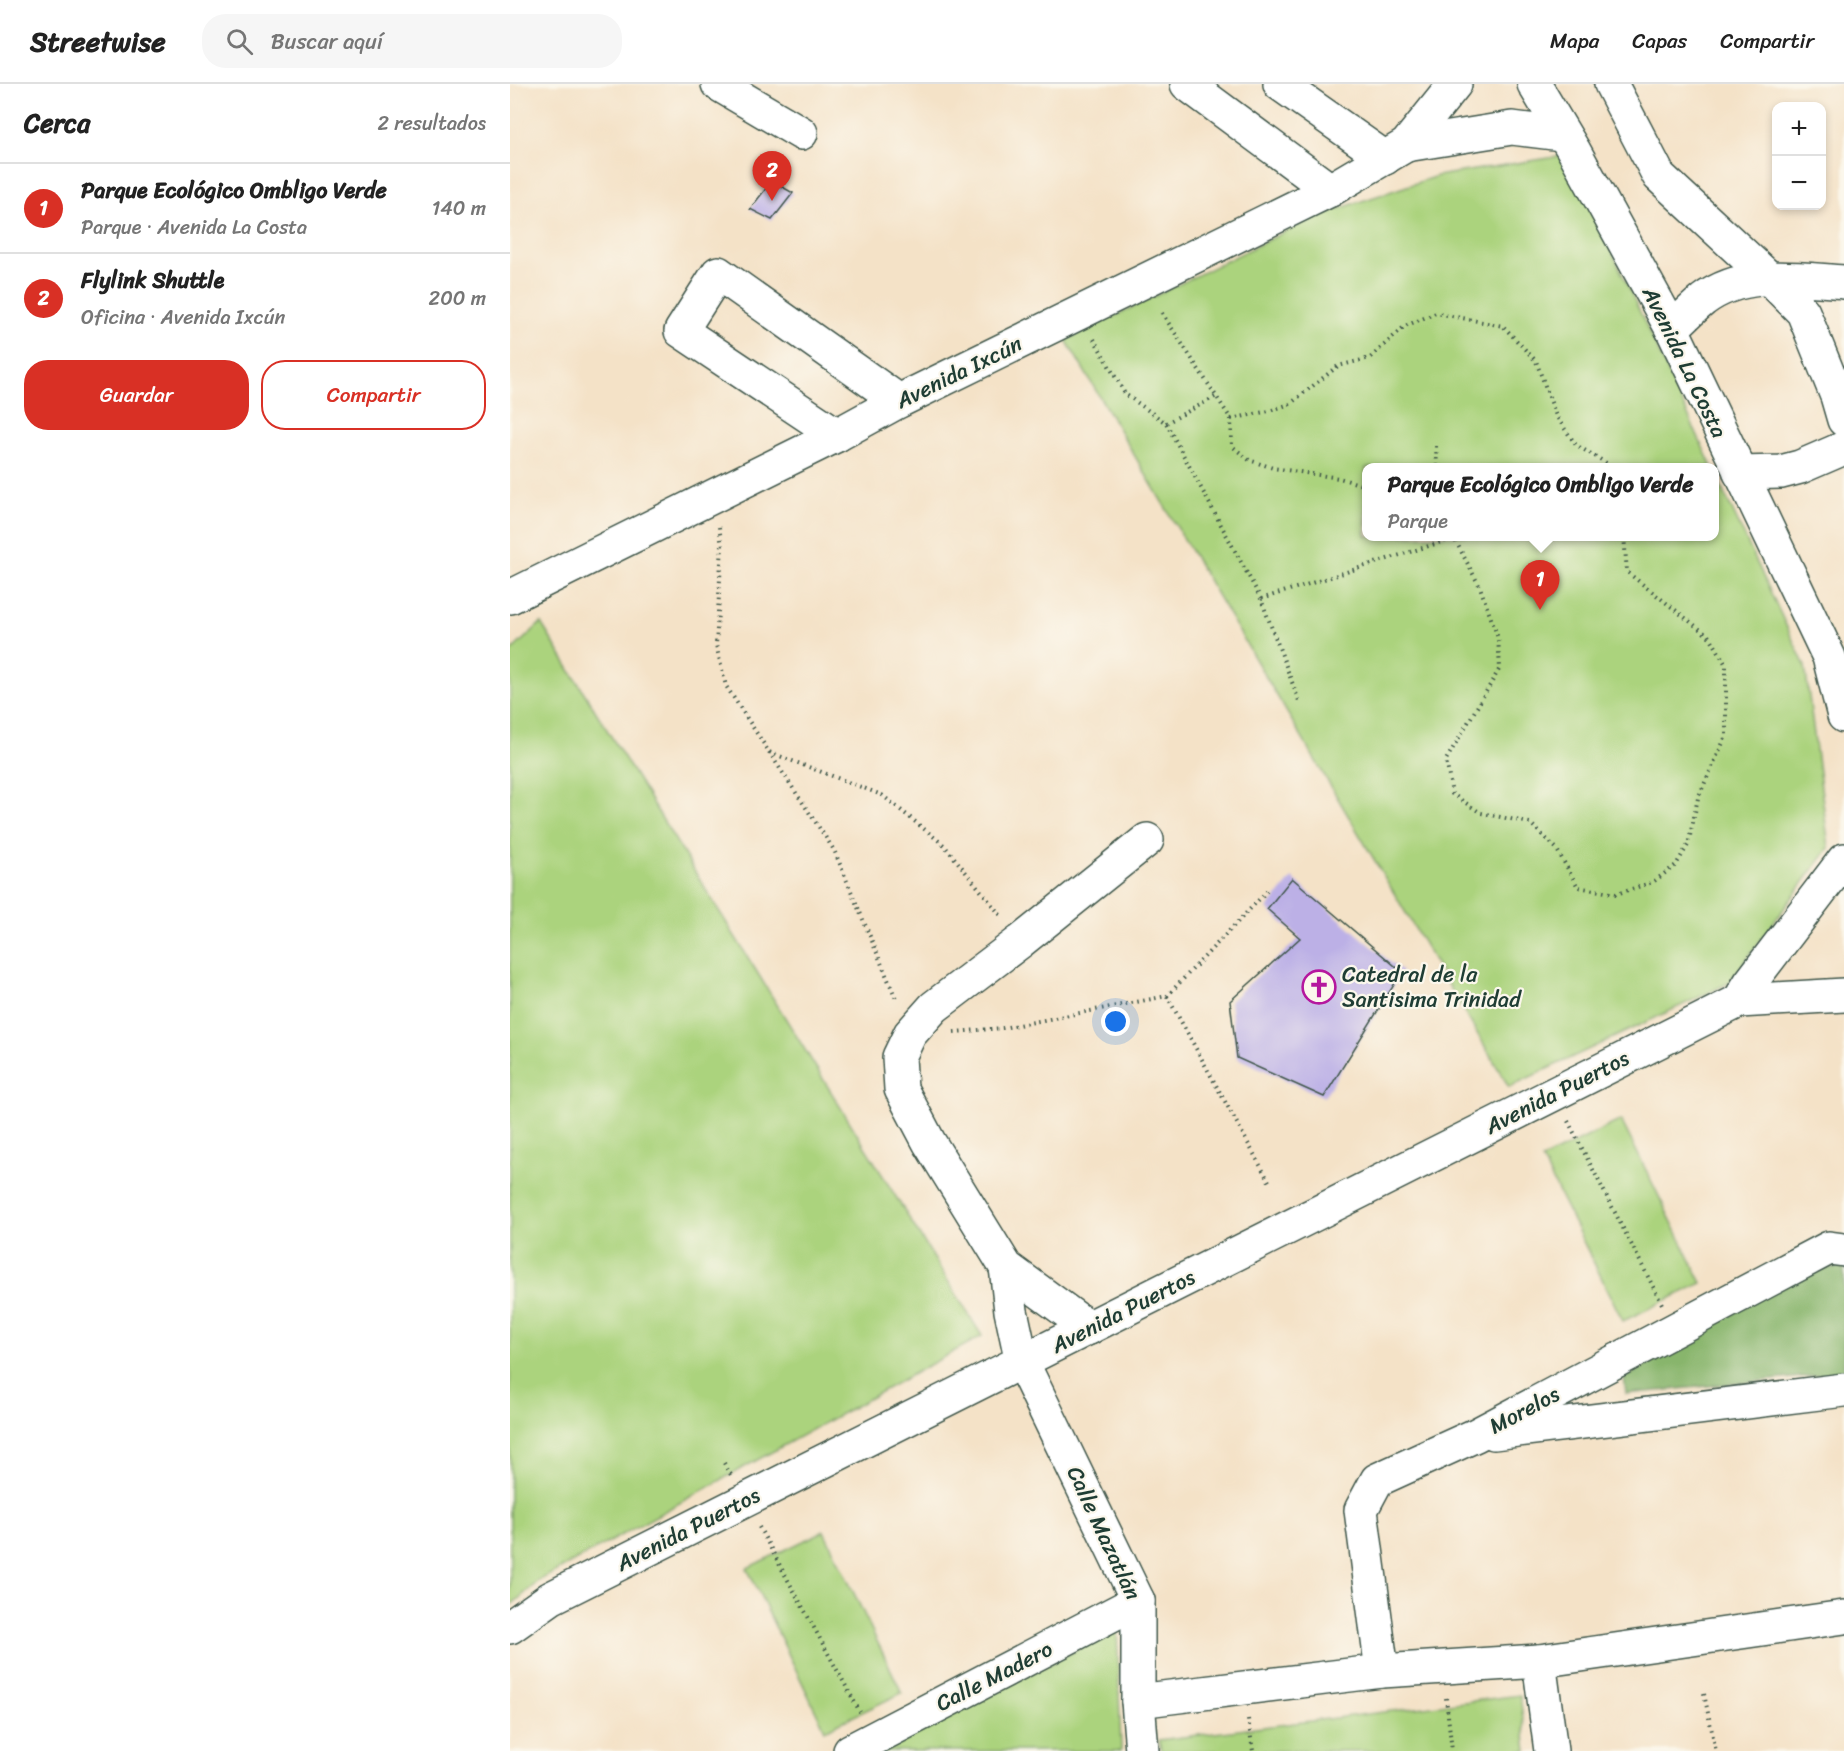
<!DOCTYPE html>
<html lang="es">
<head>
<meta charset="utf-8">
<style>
  body { margin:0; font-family:Sriracha,sans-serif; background:#f6f6f6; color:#222 }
  .controls { position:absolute; right:18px; top:18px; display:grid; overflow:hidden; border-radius:12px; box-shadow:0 3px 9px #0003 }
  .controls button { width:54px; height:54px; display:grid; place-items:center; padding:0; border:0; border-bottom:2px solid #e0e0e0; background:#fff; color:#222; font:30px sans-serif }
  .you { position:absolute; left:606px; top:938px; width:21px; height:21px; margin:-15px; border:4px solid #fff; border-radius:50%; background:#1a73e8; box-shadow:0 0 0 9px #1a73e833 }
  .badge { display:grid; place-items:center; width:39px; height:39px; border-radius:50%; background:#d93025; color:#fff; font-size:20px; font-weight:700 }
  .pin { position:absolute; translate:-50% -50px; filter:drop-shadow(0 2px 3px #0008) }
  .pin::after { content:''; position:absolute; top:32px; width:21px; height:18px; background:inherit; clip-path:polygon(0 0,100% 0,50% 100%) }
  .popup { position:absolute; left:852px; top:379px; width:357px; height:78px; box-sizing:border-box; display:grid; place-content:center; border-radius:12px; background:#fff; filter:drop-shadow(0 2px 4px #0005); font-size:20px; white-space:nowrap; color:#767676 }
  .popup b { font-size:22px; color:#222 }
  .popup::after { content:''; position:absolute; left:50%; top:100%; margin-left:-12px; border:12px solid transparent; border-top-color:#fff }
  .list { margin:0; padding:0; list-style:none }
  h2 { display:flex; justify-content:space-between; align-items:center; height:78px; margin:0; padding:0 24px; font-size:26px }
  h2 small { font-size:20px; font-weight:400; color:#767676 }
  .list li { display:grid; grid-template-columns:39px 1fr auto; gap:18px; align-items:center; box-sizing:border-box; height:90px; padding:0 24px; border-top:2px solid #e0e0e0 }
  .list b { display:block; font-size:22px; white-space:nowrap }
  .list p { margin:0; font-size:20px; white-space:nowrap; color:#767676 }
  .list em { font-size:20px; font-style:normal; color:#767676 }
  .actions { display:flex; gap:12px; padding:18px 24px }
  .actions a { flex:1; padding:14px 0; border:2px solid #d93025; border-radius:24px; text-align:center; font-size:21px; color:#d93025 }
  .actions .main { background:#d93025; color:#fff }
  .icon { flex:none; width:33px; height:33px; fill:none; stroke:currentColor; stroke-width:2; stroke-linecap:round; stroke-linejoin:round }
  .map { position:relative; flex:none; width:1334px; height:1667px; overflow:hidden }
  header { display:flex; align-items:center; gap:36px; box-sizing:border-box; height:84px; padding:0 30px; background:#fff; border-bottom:2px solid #e0e0e0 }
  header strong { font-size:28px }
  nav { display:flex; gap:33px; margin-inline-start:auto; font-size:21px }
  .search { width:420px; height:54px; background:#f6f6f6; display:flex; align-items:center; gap:15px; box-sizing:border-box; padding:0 21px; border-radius:24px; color:#767676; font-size:22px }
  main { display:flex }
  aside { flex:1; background:#fff }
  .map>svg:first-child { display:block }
  .green { fill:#abd37d; stroke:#658858; stroke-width:1.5 }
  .forest { fill:#88b56c; stroke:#547950; stroke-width:1.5 }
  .building { fill:#bcb0e6 }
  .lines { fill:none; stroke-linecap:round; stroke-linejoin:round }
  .minor-casing { stroke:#3f564a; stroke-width:36 }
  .major-casing { stroke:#3f564a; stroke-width:36 }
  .path { stroke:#3f564a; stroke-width:4; stroke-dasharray:1.5 4.5; stroke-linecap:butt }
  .minor { stroke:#fff; stroke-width:33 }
  .major { stroke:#fff; stroke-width:33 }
  .labels { text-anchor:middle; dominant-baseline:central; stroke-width:4.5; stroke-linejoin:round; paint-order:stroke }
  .street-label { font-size:22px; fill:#1f3d34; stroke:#fbf7ec }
  .poi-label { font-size:22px; fill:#1f3d34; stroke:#fbf7ec; text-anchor:start }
</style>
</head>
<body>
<header>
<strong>Streetwise</strong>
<div class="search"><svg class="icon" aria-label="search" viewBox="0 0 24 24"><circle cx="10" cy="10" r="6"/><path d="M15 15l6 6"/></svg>Buscar aquí</div>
<nav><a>Mapa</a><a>Capas</a><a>Compartir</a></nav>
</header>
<main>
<aside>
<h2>Cerca<small>2 resultados</small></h2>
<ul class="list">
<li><span class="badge">1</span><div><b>Parque Ecológico Ombligo Verde</b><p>Parque · Avenida La Costa</p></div><em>140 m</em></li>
<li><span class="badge">2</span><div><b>Flylink Shuttle</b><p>Oficina · Avenida Ixcún</p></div><em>200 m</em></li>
</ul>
<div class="actions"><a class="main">Guardar</a><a>Compartir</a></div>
</aside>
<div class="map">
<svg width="1334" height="1667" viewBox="0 0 1334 1667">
  <rect width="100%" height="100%" fill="#fbf7ec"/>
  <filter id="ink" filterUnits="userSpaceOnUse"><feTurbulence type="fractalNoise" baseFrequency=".0167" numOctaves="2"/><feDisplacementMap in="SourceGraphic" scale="12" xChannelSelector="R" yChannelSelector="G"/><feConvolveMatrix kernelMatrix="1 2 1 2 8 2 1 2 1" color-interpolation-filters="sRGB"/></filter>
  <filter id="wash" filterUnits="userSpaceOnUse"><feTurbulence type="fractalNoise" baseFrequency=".008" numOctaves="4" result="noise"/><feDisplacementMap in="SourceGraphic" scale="24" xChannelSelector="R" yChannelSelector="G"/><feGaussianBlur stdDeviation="1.35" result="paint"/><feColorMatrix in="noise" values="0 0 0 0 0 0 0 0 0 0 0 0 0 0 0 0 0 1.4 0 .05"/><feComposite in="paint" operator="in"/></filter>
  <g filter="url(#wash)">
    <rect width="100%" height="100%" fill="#f4e2c7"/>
    <g class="green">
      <path d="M1057,71L1202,383L856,384V452H1204V387L1295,582L1319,764L1219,899L999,1003L556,256L807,132L927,92Z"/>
      <path d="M31,539L472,1252L30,1496L0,1522V568Z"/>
      <path d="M1111,1036L1192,1199L1113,1237L1032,1075Z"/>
      <path d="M314,1447L392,1609L315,1646L237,1484Z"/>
      <path d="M607,1545L611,1667H370Z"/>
      <path d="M1010,1611L1017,1667H651L649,1656Z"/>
    </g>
    <path class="forest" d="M1330,1183H1334V1289L1116,1310L1114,1294L1298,1185Z"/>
    <g id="blocks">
      <g class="building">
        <path d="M262,97L283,109L262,136L240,125Z"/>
        <path d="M782,794L892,888L814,1013L727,974L720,917L790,854L757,825Z"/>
      </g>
    </g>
  </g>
  <g filter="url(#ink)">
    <use href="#blocks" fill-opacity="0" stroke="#3f564a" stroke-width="1.5"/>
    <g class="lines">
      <g class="minor-casing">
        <g id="minor">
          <path d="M208,0L291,49"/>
          <path d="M677,0L820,106"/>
          <path d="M770,0L875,74"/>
          <path d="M896,61L1002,44L1052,50"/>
          <path d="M1162,245C1172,235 1182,225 1193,216C1234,185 1286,195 1334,198"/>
          <path d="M327,351L171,247L208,189L389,317"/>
          <path d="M1230,389L1271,388L1290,383L1334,364"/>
          <path d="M0,513L327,351L389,317L820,106L896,61L945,0"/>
          <path d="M1229,917L1240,899L1334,776"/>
          <path d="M496,1183L501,1227L512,1278L628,1517V1617L632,1667"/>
          <path d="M579,1244L496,1183L419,1058L391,1005L389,973L400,950L424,923L511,857L637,756"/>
          <path d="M984,1349L1334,1306"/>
          <path d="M0,1543L41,1514L1229,917L1334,911"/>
          <path d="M1029,1577L1041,1667"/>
          <path d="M872,1587L851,1426L867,1396L966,1351L1319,1164L1334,1166"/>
          <path d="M628,1617L872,1587L1029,1577L1334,1533"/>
          <path d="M340,1667L628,1517"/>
        </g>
      </g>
      <g class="major-casing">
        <g id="major">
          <path d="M1024,0L1064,67L1162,245L1319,573L1334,632"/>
          <path d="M1101,0L1149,92L1259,194L1293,228L1327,312L1334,336"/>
        </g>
      </g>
      <g class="path">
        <path d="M652,229L721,335L722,362L739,376L763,384L829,394L856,402"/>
        <path d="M584,255L615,310L656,339L751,515L789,617"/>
        <path d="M721,335L759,327L780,320L828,282L860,274L895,242L926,229L993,242L1026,277L1046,332L1066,361L1098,380L1099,384"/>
        <path d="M656,339L707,312"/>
        <path d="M926,362L927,384"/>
        <path d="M209,443L212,462L206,561L216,602L259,668L372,711L434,761L492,833"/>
        <path d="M943,452L970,503L988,554L990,584L936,676L942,710L971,729L1020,739L1046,764L1068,803L1106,810L1143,798L1166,781L1178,761L1188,714L1216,652V581L1201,554L1117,488L1114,452"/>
        <path d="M751,515L944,454"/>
        <path d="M259,668L324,766L387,917"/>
        <path d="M657,912L761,1101"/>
        <path d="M444,948L493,944L657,912L760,804"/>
        <path d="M1058,1037L1152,1220"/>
        <path d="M214,1379L221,1391"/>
        <path d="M249,1443L350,1628"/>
        <path d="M1194,1610L1206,1667"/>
        <path d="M936,1614L942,1667"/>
        <path d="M738,1635L743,1667"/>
      </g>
      <use href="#minor" class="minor"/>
      <use href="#major" class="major"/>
    </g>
  </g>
  <defs>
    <g id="church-ring" transform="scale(1.725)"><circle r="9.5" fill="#fbf7ec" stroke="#b5179e" stroke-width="1.5"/><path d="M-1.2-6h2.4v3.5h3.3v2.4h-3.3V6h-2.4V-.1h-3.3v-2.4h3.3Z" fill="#b5179e"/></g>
  </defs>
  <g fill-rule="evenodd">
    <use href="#church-ring" x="809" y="903"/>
  </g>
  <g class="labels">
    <g class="street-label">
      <text transform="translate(1175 278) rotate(64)">Avenida La Costa</text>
      <text transform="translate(449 288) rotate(-26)">Avenida Ixcún</text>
      <text transform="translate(1047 1008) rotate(-27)">Avenida Puertos</text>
      <text transform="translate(613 1227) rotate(-27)">Avenida Puertos</text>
      <text transform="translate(1014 1326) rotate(-28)">Morelos</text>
      <text transform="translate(178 1445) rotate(-27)">Avenida Puertos</text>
      <text transform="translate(594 1449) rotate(65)">Calle Mazatlán</text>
      <text transform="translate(484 1592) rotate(-27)">Calle Madero</text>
    </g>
    <g class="poi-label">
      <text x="832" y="890">Catedral de la<tspan x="832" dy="25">Santisima Trinidad</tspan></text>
    </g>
  </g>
</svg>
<div class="controls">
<button>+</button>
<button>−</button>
</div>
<div class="you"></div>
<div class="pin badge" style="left:1030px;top:526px">1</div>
<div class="popup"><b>Parque Ecológico Ombligo Verde</b>Parque</div>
<div class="pin badge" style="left:262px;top:117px">2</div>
</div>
</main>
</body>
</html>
